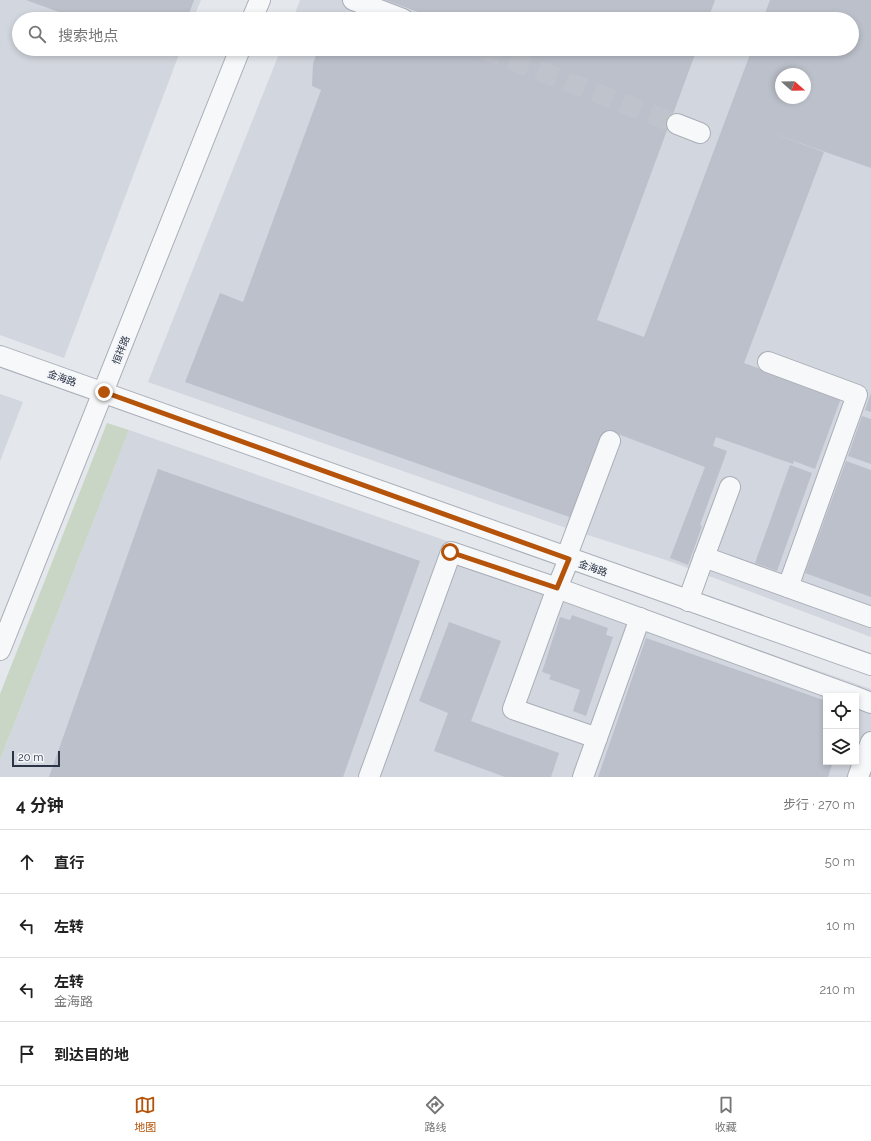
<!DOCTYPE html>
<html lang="zh">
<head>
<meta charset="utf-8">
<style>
  body { margin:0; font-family:Raleway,"Noto Sans SC",sans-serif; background:#f2f2f2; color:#222 }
  .controls { position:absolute; right:12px; bottom:12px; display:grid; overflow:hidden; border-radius:0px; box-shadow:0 2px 6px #0003 }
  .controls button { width:36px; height:36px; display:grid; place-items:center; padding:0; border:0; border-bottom:1px solid #e0e0e0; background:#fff; color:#222; font:20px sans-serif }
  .compass { position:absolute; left:775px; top:68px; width:36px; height:36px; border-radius:50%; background:#fff; box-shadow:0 2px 6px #0003; rotate:110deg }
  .scale { position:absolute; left:12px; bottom:10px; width:48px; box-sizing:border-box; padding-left:4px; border:2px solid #2b3445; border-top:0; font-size:11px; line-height:14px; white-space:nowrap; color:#2b3445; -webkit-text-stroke:3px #f4f6f9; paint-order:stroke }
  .stop { position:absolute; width:12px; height:12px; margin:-9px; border:3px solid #b45309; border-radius:50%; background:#fff }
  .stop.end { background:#b45309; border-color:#fff; box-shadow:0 1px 4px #0008 }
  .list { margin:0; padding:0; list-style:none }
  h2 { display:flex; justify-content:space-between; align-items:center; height:52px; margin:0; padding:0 16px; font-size:17px }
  h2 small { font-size:13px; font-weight:400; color:#767676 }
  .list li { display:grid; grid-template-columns:26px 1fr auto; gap:12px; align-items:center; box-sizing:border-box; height:64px; padding:0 16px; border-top:1px solid #e0e0e0 }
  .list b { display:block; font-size:15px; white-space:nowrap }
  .list p { margin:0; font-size:13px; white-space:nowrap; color:#767676 }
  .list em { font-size:13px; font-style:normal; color:#767676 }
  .icon { flex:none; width:22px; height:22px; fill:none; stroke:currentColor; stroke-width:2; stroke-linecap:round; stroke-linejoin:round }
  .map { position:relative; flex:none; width:871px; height:777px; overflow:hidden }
  .search { position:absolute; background:#fff; box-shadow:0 2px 6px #0003; left:12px; right:12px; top:12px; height:44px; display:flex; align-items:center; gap:10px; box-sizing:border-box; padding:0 14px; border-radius:22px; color:#767676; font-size:15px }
  .sheet { height:308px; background:#fff }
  nav { display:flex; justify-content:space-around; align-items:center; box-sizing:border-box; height:56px; border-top:1px solid #e0e0e0; background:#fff; font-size:11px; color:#767676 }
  nav a { display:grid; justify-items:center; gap:2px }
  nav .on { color:#b45309 }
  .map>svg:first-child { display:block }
  .built { fill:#d2d6de; fill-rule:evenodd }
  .green { fill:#c9d6c5 }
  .building { fill:#bbc0ca; fill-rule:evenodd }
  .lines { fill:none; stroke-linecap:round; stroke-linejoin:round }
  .minor-tunnel { stroke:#bfc3cb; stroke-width:20; stroke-dasharray:20 10; stroke-linecap:butt }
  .minor-casing { stroke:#a9aeb7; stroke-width:22 }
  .minor { stroke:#f7f8fa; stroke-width:20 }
  .route { stroke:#b45309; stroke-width:5 }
  .labels { text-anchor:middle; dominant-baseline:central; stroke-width:4; stroke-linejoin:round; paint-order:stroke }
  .street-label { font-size:10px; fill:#2b3445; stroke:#f4f6f9 }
</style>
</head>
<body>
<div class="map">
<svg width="871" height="777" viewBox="0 0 871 777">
  <rect width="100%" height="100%" fill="#e4e7ec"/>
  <g class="built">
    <path d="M0,0H201L193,19H19V49H181L64,358L0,335Z"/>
    <path d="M300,0H871V637L669,561L569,529L148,382L281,49H852V19H293ZM781,74H805V98H781Z"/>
    <path d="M0,394L23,402L0,461Z"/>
    <path d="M129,430L871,689V777H0V760ZM826,696H856V762H826Z"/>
  </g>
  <path class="green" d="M107,423L129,430L0,760V694Z"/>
  <g class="building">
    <path d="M26,0H194L187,19H78Z"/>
    <path d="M385,0H715L708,19H419L421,13Z"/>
    <path d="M770,0H871V168L763,130L824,152L744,363L841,398L815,469L794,461L793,464L716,437L713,446L727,451L700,525L702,526L688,565L670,558L705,467L610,431L578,520L185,382L220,293L243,302L321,90L312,86L313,64L318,49H392L406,54L408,49H697L597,320L644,337L752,49H852V19H763ZM781,74H805V98H781Z"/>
    <path d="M160,49H175L173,54Z"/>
    <path d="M871,393V412L865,410Z"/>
    <path d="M862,416L871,419V464L848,456Z"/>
    <path d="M846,461L871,470V597L805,573Z"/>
    <path d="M790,465L812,473L777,571L755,563Z"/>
    <path d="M158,469L420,561L343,777H49Z"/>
    <path d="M572,615L608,628L606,635L613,637L586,716L573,711L580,690L549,679L551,675L542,672L560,617L570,620Z"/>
    <path d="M449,622L501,641L471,721L559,753L551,777H505L434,751L448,713L419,701Z"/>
    <path d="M646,638L826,701V762H833L828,777H598Z"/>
  </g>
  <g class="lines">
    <path class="minor-tunnel" d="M482,49L677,124"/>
    <g class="minor-casing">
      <g id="minor">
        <path d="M353,0L403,19"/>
        <path d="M252,19L260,0"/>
        <path d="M677,124L700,133"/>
        <path d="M0,356L871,665"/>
        <path d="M768,362L857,395L788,587"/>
        <path d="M730,487L704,557L871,617"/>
        <path d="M566,558L610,441"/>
        <path d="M569,559L557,588L853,696"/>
        <path d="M688,601L704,557"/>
        <path d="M0,650L240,49"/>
        <path d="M856,697L871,703"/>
        <path d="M369,777L451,552L557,588L513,709L597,738"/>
        <path d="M583,777L640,618"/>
        <path d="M858,777L871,742"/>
      </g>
    </g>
    <use href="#minor" class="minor"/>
  </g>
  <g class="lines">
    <path class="route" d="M104,392L569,559L557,588L450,552"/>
  </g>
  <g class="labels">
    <g class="street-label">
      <text transform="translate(121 350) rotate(-68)">恒祥路</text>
      <text transform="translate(62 378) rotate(19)">金海路</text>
      <text transform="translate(593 568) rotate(19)">金海路</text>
    </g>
  </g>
</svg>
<div class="controls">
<button><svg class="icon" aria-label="locate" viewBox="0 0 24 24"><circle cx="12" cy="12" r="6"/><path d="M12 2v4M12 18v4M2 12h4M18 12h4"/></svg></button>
<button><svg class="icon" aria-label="layers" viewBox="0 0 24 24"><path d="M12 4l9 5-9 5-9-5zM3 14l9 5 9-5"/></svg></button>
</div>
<svg class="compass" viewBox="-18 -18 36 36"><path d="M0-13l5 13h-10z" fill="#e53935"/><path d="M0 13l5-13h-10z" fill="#767676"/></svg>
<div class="scale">20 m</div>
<div class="stop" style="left:450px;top:552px"></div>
<div class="stop end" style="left:104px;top:392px"></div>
<div class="search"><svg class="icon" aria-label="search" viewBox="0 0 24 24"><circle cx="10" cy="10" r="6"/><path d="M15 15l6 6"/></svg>搜索地点</div>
</div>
<section class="sheet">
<h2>4 分钟<small>步行 · 270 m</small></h2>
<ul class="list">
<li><svg class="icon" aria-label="ahead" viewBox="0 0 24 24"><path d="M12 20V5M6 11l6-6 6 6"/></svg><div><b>直行</b></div><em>50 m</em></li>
<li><svg class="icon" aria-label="left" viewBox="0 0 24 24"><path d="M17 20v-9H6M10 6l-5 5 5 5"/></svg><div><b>左转</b></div><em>10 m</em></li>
<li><svg class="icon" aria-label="left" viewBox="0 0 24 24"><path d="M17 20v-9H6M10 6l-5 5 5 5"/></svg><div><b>左转</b><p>金海路</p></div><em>210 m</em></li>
<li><svg class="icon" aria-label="arrive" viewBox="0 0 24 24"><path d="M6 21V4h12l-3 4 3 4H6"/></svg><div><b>到达目的地</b></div></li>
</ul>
</section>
<nav>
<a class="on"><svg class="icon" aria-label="map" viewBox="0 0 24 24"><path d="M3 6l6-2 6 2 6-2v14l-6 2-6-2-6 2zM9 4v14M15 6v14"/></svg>地图</a>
<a><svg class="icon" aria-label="directions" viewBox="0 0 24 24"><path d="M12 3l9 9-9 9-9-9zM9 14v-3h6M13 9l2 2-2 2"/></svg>路线</a>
<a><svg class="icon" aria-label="saved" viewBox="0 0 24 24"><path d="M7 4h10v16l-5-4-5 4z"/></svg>收藏</a>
</nav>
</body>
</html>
